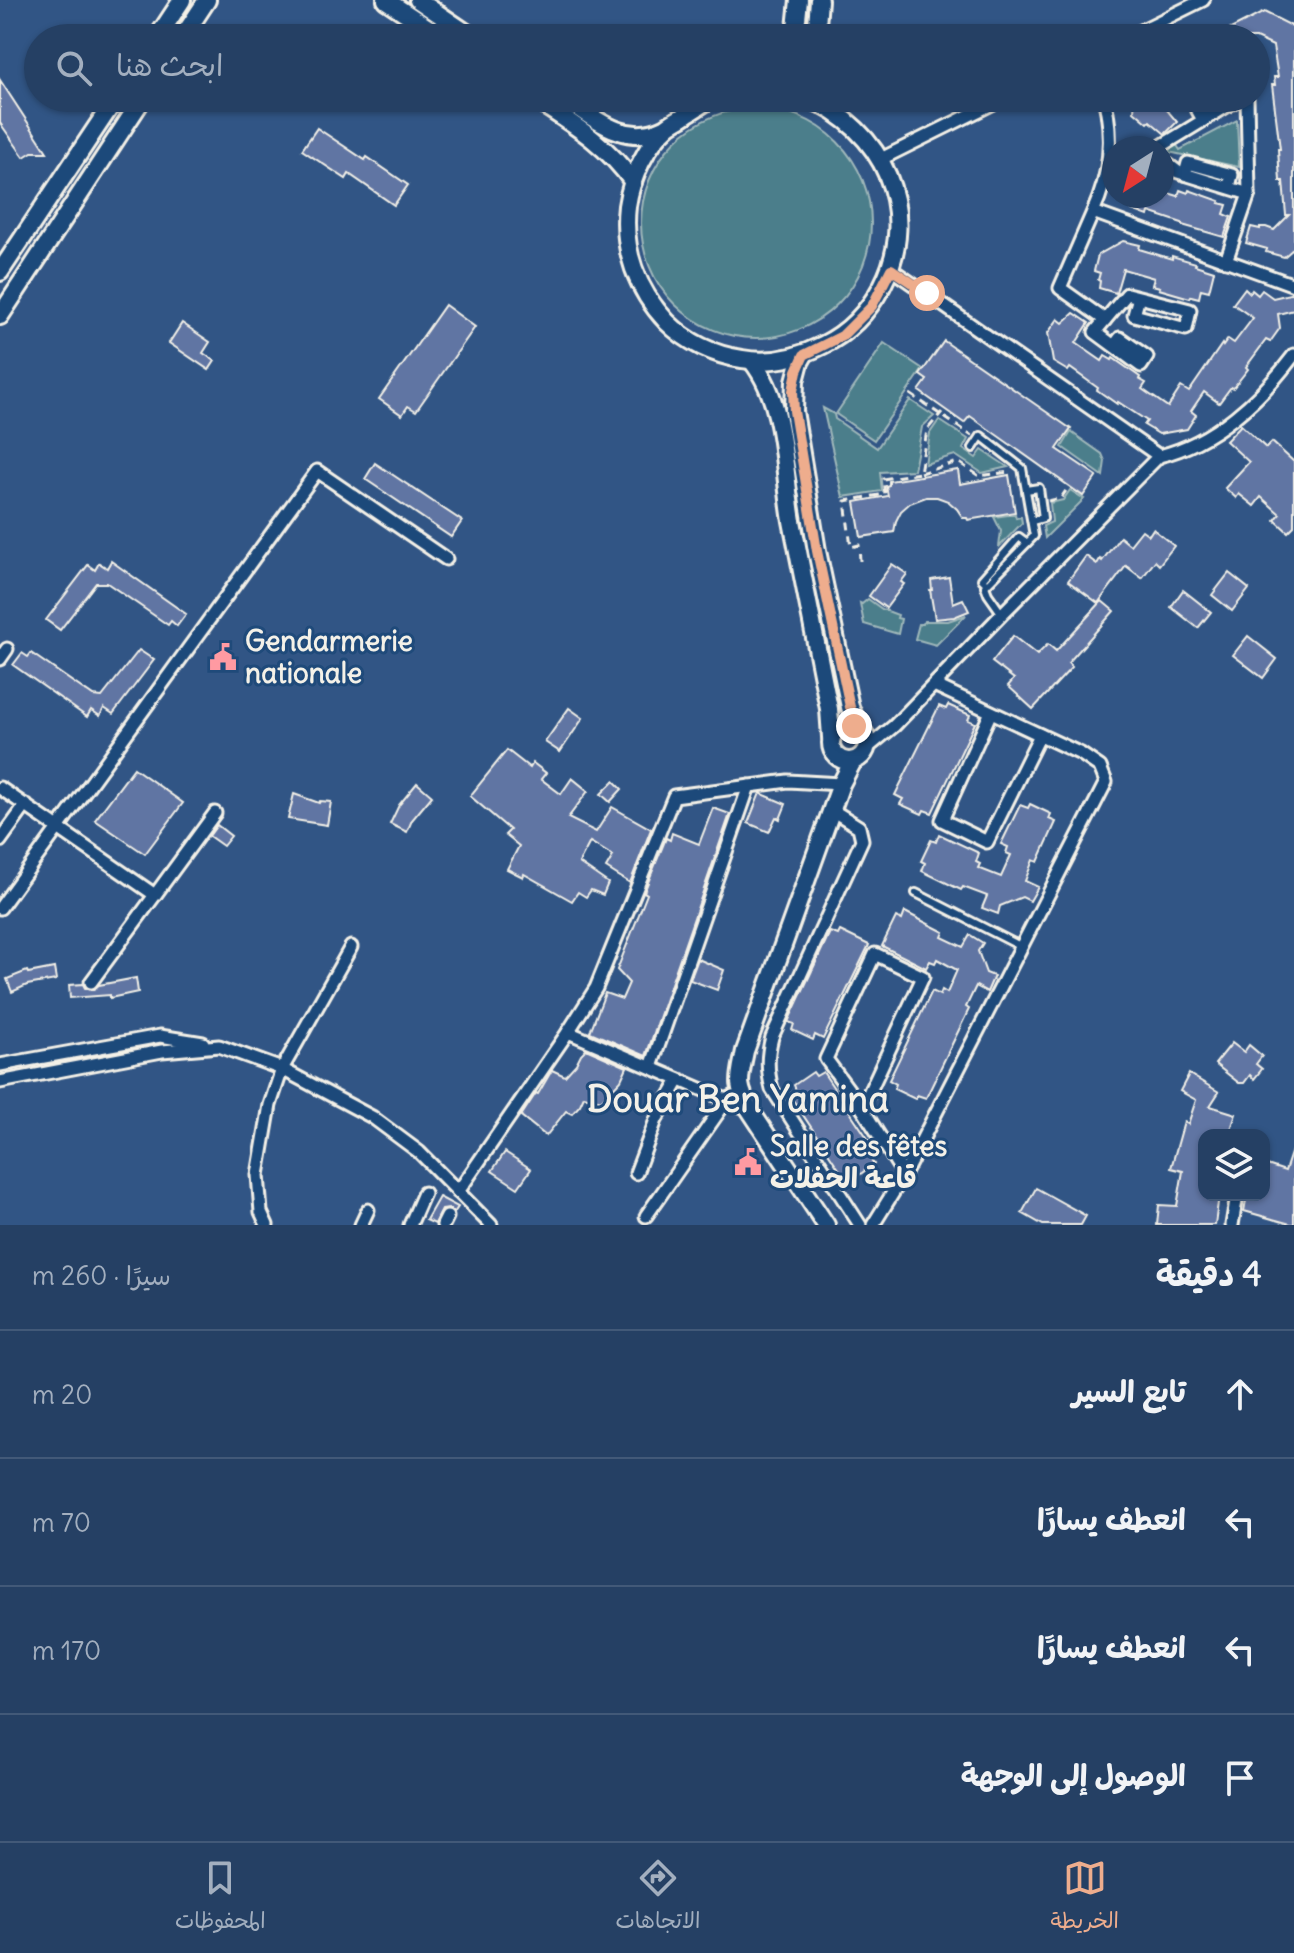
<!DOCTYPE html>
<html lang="ar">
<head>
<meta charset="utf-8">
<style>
  body { margin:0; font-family:Delius,"Playpen Sans Arabic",sans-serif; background:#314b6d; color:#f1f3f6; direction:rtl }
  .controls { position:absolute; right:24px; bottom:24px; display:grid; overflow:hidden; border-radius:16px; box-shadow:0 2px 6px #0004 }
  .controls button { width:72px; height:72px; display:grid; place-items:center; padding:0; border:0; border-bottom:2px solid #425978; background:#254064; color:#f1f3f6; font:40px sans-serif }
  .compass { position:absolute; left:1102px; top:136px; width:72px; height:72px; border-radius:50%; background:#254064; box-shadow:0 2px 6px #0004; rotate:216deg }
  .stop { position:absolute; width:24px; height:24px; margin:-18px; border:6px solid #eead8d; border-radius:50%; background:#fff }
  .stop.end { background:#eead8d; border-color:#fff; box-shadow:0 2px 8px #0008 }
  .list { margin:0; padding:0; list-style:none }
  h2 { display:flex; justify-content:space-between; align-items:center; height:104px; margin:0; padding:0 32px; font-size:34px }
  h2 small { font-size:26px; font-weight:400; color:#a3afbf }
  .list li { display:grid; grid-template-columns:52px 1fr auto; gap:24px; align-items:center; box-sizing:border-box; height:128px; padding:0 32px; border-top:2px solid #425978 }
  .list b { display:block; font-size:30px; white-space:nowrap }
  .list em { font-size:26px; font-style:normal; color:#a3afbf }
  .icon { flex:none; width:44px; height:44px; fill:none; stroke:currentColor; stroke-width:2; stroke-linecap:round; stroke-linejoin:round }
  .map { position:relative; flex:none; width:1294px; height:1225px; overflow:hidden; direction:ltr }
  .search { position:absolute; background:#254064; box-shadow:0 2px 6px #0004; left:24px; right:24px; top:24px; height:88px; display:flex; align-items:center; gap:20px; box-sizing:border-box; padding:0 28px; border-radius:44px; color:#a3afbf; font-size:30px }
  .sheet { height:616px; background:#254064 }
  nav { display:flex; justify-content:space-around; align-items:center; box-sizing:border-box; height:112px; border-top:2px solid #425978; background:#254064; font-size:22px; color:#a3afbf }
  nav a { display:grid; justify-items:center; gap:4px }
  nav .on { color:#eead8d }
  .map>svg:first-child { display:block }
  .green { fill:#4b7e8b; stroke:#a0b8ba; stroke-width:2 }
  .building { fill:#6075a3; stroke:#f4f1e8; stroke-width:2 }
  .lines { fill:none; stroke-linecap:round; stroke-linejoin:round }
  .service-casing { stroke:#f4f1e8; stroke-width:12 }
  .minor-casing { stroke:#f4f1e8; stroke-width:17 }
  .secondary-casing { stroke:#f4f1e8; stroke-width:22 }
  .path { stroke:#f4f1e8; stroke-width:3; stroke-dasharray:8 6; stroke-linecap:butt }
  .service { stroke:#1f4a7a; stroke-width:6 }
  .minor { stroke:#1f4a7a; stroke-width:11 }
  .secondary { stroke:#1f4a7a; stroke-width:16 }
  .route { stroke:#eead8d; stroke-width:10 }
  .labels { text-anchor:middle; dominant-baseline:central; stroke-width:6; stroke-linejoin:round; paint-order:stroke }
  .poi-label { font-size:28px; font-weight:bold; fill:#f4f1e8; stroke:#1f4a7a; text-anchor:start }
  .district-label { font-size:36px; font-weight:bold; fill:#f4f1e8; stroke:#1f4a7a }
</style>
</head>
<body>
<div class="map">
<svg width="1294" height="1225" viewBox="0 0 1294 1225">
  <rect width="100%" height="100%" fill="#315585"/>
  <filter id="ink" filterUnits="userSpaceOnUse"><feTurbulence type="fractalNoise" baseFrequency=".0125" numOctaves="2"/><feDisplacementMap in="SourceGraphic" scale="16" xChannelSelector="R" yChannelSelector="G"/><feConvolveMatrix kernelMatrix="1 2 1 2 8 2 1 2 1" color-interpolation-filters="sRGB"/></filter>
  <g filter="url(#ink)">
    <g class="green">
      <circle cx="756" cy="223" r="115"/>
      <path d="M1237,120L1239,167L1164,151L1176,144L1180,150Z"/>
      <path d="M884,343L923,369L874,440L836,414Z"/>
      <path d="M910,400L934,416L922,427L914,470L880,472L882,491L843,497L823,408L834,414L835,419L877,448Z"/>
      <path d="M939,420L968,439L963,449L976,458L982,450L1008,467L982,473L955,455L925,464L930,433Z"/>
      <path d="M1071,432L1102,454L1105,461L1103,476L1062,447Z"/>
      <path d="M1070,490L1084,499L1045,538L1043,526L1052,522L1050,503L1063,500Z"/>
      <path d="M1015,514L1016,518L1021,517L1022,523L999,547L1001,531L994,517Z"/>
      <path d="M868,599L882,609L898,615L897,618L901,619L898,634L864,624L860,603L862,604Z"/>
      <path d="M966,615L936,645L915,639L919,624H923L924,621H948Z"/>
    </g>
    <g class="building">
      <path d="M1264,12L1294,27V248L1284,257L1266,252L1267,249L1246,243L1251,227L1260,229V227H1266L1274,230L1289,215H1286L1283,181H1280L1278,149H1280L1272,85H1275L1274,77H1278L1273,46L1256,38H1213Z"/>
      <path d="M0,80L47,152H32L24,157L0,123Z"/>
      <path d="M1135,98H1162V104L1177,122L1165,134L1150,121L1148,123L1134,111Z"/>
      <path d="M317,128L365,160L367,157L408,185L394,205L349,174L346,179L302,150Z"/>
      <path d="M1180,190L1188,193L1189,190L1220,201L1219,203L1227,205L1224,214L1231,217L1224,237L1182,225V223L1149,212L1148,216L1132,210L1125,196H1162V191L1178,196Z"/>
      <path d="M1123,241L1140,245L1139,249L1172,259V256L1196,263L1195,265L1214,271L1209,291L1201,289L1199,298L1191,296L1190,298L1159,289L1160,287L1152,285L1154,278L1123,269L1116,293L1099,288L1100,281L1098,280L1100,273L1094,271L1098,255Z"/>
      <path d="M1245,288L1250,293L1252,290L1258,295L1262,290L1273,298L1294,293V310L1278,314L1280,328L1270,342L1266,340L1246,367L1248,369L1233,388L1231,387L1219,403L1204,392L1191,411L1196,415L1187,429L1159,434L1144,425L1147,421L1118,402L1117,404L1097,390L1098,388L1070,368L1068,371L1053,362L1048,333L1058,319L1063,323L1074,313L1089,323L1076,343L1102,361L1105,356L1112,360L1113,358L1140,377L1139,379L1146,383L1142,389L1168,407L1181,387L1189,392L1222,344L1223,346L1228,339L1234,343L1253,318L1233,304Z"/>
      <path d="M445,305L475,327L416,411L408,406L402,415L379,399Z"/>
      <path d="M182,323L210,342L203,353L215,361L209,370L169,343Z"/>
      <path d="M944,341L1071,429L1057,449L1097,476L1083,496L970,416L964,423L919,391L927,380L920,375Z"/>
      <path d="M1241,425L1266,448L1272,442L1294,462V526L1288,532L1275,520L1280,514L1261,497L1254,506L1239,494L1236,498L1225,488L1249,462L1226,441Z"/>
      <path d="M375,463L462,521L451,537L365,479Z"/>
      <path d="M958,470L960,484L1009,475L1015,512L968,520L967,518H963L957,509L948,501L937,497H926L910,503L901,511L896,521L894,532L861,537L855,502L888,496L886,486L889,485V481Z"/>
      <path d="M1153,529L1174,546L1159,565L1155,561L1142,578L1126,566L1098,603L1068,581L1086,556L1097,564L1100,559L1102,561L1120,537L1130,545L1142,530L1149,535Z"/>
      <path d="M111,561L186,614L177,626L171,621L168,625L107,583H96L60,630L46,620L88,565L95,570L99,563L107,568Z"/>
      <path d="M892,564L907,574L901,582L904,584L886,608L869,596Z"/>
      <path d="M1229,573L1249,589L1232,611L1212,595Z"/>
      <path d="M949,577L953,603L963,599L969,611L954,617L935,619L930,590H932L931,580Z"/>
      <path d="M1183,590L1211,612L1198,628L1171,607Z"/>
      <path d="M1102,601L1114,611L1068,663L1072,667L1033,709L1008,686L1014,679L992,662L1013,636L1037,655L1048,644L1056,651Z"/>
      <path d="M1248,636L1277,659L1263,678L1233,655Z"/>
      <path d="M139,650L154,660L113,714L104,708L100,716L91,710L87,717L13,665L22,653L28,657L31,653L93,696L102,697Z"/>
      <path d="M948,705L970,715L968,720L975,723L932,813L924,810L922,814L900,804L903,799L895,795L939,706L946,709Z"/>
      <path d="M569,708L583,718L560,752L545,742Z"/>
      <path d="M507,750L530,768L533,763L546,773L541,779L561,794L572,778L588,791L568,818L596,832L612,807L651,829L630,883L606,868L613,856L590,842L579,863L608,883L603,895L591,890L586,897L578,892L572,901L524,874L523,877L507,869L519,846L505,835L510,830L470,796Z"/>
      <path d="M134,768L183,803L145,854L95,820Z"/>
      <path d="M614,781L622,789L610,802L601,794Z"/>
      <path d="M417,783L432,796L412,820L407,832L390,824L399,805Z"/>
      <path d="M760,793L786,804L780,819L776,817L769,832L748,823Z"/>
      <path d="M294,794L319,803L320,801L331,802L327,825L288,819Z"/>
      <path d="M1030,804L1051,814L1049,819L1056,822L1038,862L1033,860L1025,881L1038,887L1030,901L1022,897L1000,906L998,914L982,908L987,896L963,887L961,890L922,871L925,863L921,861L931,840L936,842L939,834L979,853L976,862L980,864L978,868L1001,877L1011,855L1006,853L1008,847L1001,844L1020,805L1028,808Z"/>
      <path d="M713,808L730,814L646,1056L590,1032L605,993L622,999L629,983L617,970L647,894L644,892L666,838L670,840L672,833L699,844Z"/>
      <path d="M217,825L231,836L223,846L209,836Z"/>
      <path d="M905,912L944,932L942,937L963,947L970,935L983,943L978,951L986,973L994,976L987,992L976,986L966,1007L969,1009L926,1098L917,1095L915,1099L894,1089L896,1084L889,1080L932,991L940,995L942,990L947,993L957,970L937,959L935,963L930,961L926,968L882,946L896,917L902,920Z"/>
      <path d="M840,931L869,945L823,1039L815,1035L813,1040L792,1030L794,1024L788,1022L830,932L838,935Z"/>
      <path d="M698,959L724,970L717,990L690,980Z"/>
      <path d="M54,968L56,980L27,985L12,992L7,979L27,971L28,973Z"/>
      <path d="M136,978L138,992L110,998V995L70,998L69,985L83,984L85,988L91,990L99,985Z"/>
      <path d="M1232,1043L1244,1052L1249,1045L1262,1056L1256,1064L1262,1069L1254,1079L1250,1075L1244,1083H1239L1215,1064Z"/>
      <path d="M586,1049L627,1067L621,1080L601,1101L584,1096L580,1105L572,1114L566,1111L546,1136L521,1116L536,1093L538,1094L552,1070L565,1076L576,1064L581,1054Z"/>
      <path d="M813,1072L816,1076L823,1072L879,1155L871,1160L874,1164L855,1178L852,1173L845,1178L789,1094L796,1090L794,1085Z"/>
      <path d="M1189,1074L1219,1092L1210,1106L1236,1114L1229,1135H1204V1195H1219L1215,1225H1157L1159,1205L1177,1206L1183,1171L1171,1168L1184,1122L1188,1124L1196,1100L1180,1091Z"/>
      <path d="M1292,1150H1294V1225L1244,1211L1247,1195H1264V1164L1285,1171Z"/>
      <path d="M505,1152L531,1169L518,1188L492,1171Z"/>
      <path d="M1036,1188L1086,1216L1081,1225H1043L1022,1213Z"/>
      <path d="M439,1197L458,1207L454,1213L450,1209L442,1210L435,1224L426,1220Z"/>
    </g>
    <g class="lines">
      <g class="service-casing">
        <g id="service">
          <path d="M973,448L981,436L1022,468L1034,536L985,586L988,594L1002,614"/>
          <path d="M1026,490L1039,488L1043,518L1032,521"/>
          <path d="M987,584L982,579L1019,537L1027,543"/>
          <path d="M916,893L1022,947"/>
        </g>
      </g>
      <g class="minor-casing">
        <g id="minor">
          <path d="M1126,38L1203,0"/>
          <path d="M1203,120L1197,109L1216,98"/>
          <path d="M1158,148L1240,98"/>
          <path d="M881,159L1004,98"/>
          <path d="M1162,160L1178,172L1249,194"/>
          <path d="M1185,174L1188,163L1232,175L1229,187"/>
          <path d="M1093,212C1110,175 1114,137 1104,98"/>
          <path d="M1226,261L1249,194L1247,98"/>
          <path d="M891,269L1159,456"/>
          <path d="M1105,320L1127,294L1190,310L1186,329L1134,315L1139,297"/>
          <path d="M1114,346L1120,338L1147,357L1141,366L1095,332L1105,320L1060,288L1093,212L1294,285"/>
          <path d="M0,659L7,649"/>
          <path d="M991,712L942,820L987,842L1040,735"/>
          <path d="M866,749L894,726L1002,614L1159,456C1214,443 1261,399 1294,355"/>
          <path d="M0,788L58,828L0,908"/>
          <path d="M832,810L859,827L862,840L772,1037C767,1056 767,1070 772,1089L860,1225"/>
          <path d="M215,813L155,895L58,828L317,471L446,559"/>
          <path d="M0,841L26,805"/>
          <path d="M875,954L923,977L862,1108L826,1059Z"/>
          <path d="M91,982L155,895"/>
          <path d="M568,1032L750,1110"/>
          <path d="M0,1065L160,1036L203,1043"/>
          <path d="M651,1067L749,786"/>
          <path d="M0,1082L162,1051L219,1046L282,1069L372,1117L419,1152L491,1225"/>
          <path d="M862,1108L904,1175"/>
          <path d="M636,1173L656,1120L679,1080"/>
          <path d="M458,1192L568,1032L596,988L674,796L788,781L841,784"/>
          <path d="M646,1216L727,1100L732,1097"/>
          <path d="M267,1225L261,1212L258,1175L270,1105L282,1069L351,947"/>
          <path d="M361,1225L368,1210"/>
          <path d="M410,1225L424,1193"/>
          <path d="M443,1225L447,1217"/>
          <path d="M873,1225L904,1175L1106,782L1100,767L1081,754L934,685"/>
          <path d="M1232,1225L1237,1195"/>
        </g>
      </g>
      <g class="secondary-casing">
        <g id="secondary">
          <path d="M386,0L443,38"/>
          <path d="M418,0L474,38"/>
          <path d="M157,38L182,0"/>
          <path d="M182,38L207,0"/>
          <path d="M795,38L799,0"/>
          <path d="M816,38L819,0"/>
          <path d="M533,98C571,123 606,143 633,182"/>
          <path d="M564,98C595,119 626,147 665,128"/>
          <path d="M714,98C705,101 697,108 688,113C682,118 674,121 668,126C646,145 631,178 627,206C622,250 637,290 667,322C687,342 714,355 742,359C771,364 797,358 823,345C850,332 868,312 882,286C921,212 883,128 807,98"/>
          <path d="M0,272L116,98"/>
          <path d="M0,316L143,98"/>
          <path d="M804,355L800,362L795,381L794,411L817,551L850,707L859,728"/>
          <path d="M752,361C786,404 783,468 792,521C804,584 817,646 829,709L831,737"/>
          <circle cx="849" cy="743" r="18"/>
          <path d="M826,1225L750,1110C736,1083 739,1081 745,1051L841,784L853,761"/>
        </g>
      </g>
      <g class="path">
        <path d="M910,394L972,436"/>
        <path d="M920,473L958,462L979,476L1010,472"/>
        <path d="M1048,501L1061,498L1067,489"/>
        <path d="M860,561L859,545L851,547L845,501L885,494L883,479L920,473L927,430L942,412"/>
      </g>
      <use href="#service" class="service"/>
      <use href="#minor" class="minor"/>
      <use href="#secondary" class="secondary"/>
    </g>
  </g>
  <g class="lines" filter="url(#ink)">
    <path class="route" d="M854,726L859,728L850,707L817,551L794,411L793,391L797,371L804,355L842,336L872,306L891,269L927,293"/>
  </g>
  <defs>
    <g id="civic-bare" transform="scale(2.16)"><path d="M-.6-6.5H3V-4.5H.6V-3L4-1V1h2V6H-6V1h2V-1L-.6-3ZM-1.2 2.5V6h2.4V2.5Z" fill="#ff9aa2" stroke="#1f4a7a" stroke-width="2.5" paint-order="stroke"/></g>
  </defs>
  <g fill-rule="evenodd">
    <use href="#civic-bare" x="223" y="657"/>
    <use href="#civic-bare" x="748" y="1162"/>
  </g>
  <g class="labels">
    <g class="poi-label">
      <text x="245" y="641">Gendarmerie<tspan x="245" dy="32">nationale</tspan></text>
      <text x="770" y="1146">Salle des fêtes<tspan x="770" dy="32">قاعة الحفلات</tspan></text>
    </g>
    <g class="district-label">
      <text x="738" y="1099">Douar Ben Yamina</text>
    </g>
  </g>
</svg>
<div class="controls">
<button><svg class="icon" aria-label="layers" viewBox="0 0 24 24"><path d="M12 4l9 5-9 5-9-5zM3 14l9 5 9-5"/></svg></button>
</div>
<svg class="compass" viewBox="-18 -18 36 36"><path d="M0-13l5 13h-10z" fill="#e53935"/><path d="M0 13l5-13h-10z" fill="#a3afbf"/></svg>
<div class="stop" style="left:927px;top:293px"></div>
<div class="stop end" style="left:854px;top:726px"></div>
<div class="search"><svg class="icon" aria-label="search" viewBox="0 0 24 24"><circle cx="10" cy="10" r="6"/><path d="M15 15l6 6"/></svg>ابحث هنا</div>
</div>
<section class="sheet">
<h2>4 دقيقة<small>سيرًا · 260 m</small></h2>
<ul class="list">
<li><svg class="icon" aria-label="ahead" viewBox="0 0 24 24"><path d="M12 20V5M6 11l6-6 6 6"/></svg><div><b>تابع السير</b></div><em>20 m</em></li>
<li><svg class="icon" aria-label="left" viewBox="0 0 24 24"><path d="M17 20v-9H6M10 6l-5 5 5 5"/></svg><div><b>انعطف يسارًا</b></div><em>70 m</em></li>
<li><svg class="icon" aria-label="left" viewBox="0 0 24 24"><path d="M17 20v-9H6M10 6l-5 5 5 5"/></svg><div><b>انعطف يسارًا</b></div><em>170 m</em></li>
<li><svg class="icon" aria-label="arrive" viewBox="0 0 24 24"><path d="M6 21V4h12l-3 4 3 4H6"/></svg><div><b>الوصول إلى الوجهة</b></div></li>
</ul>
</section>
<nav>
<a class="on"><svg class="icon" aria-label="map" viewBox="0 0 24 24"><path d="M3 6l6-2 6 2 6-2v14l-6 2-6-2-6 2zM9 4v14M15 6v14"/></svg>الخريطة</a>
<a><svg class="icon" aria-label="directions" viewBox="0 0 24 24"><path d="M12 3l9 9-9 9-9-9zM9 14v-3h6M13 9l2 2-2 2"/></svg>الاتجاهات</a>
<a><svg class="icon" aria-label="saved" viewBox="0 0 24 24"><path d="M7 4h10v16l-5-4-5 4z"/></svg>المحفوظات</a>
</nav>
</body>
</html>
